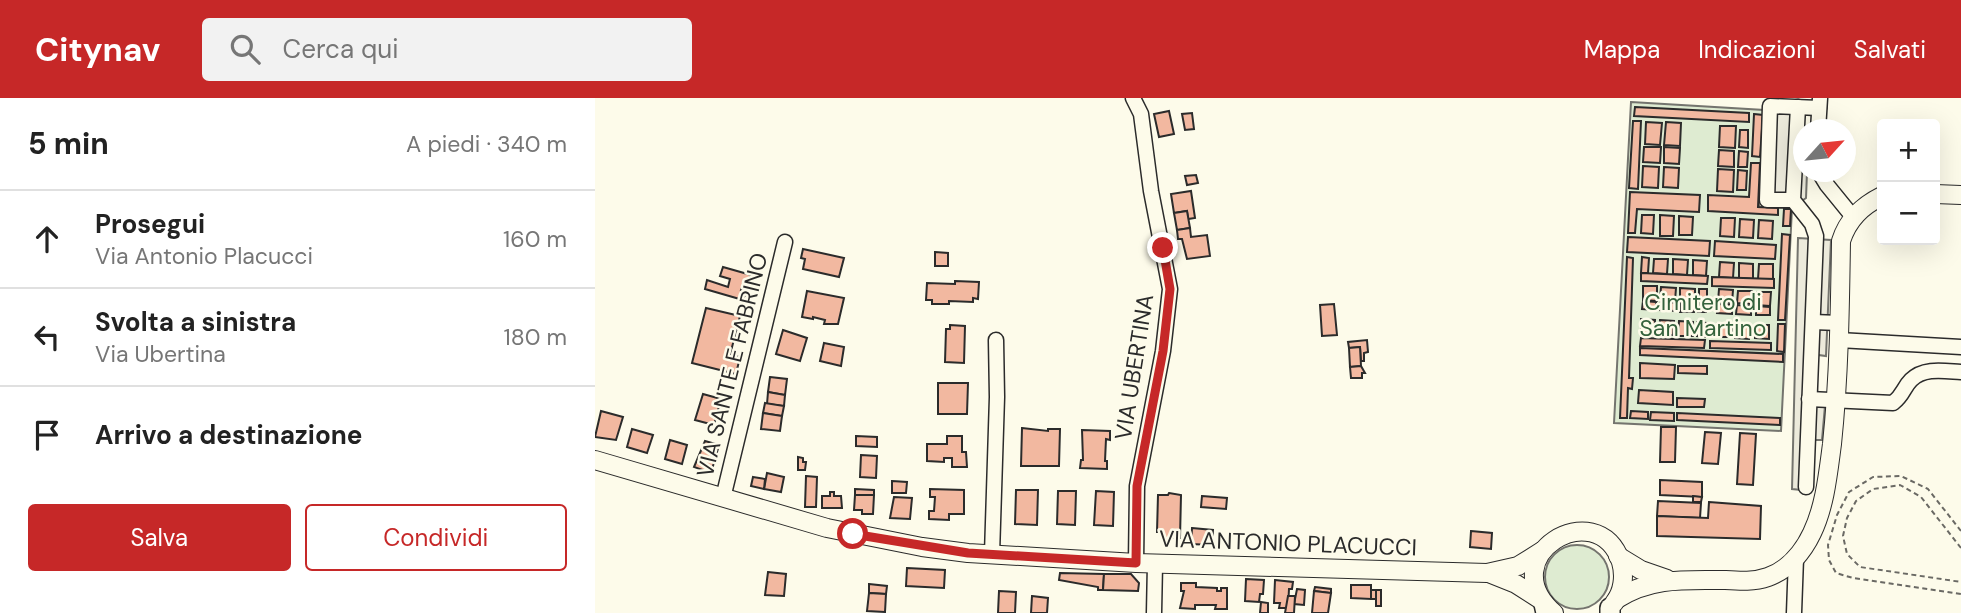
<!DOCTYPE html>
<html lang="it">
<head>
<meta charset="utf-8">
<style>
  body { margin:0; font-family:"DM Sans",sans-serif; background:#f2f2f2; color:#222 }
  .controls { position:absolute; right:21px; top:21px; display:grid; overflow:hidden; border-radius:7px; box-shadow:0 7px 28px #0002 }
  .controls button { width:63px; height:63px; display:grid; place-items:center; padding:0; border:0; border-bottom:2px solid #e0e0e0; background:#fff; color:#222; font:35px sans-serif }
  .compass { position:absolute; left:1198px; top:21px; width:63px; height:63px; border-radius:50%; background:#fff; box-shadow:0 7px 28px #0002; rotate:63deg }
  .stop { position:absolute; width:21px; height:21px; margin:-16px; border:5px solid #c62828; border-radius:50%; background:#fff }
  .stop.end { background:#c62828; border-color:#fff; box-shadow:0 2px 7px #0008 }
  .list { margin:0; padding:0; list-style:none }
  h2 { display:flex; justify-content:space-between; align-items:center; height:91px; margin:0; padding:0 28px; font-size:30px }
  h2 small { font-size:23px; font-weight:400; color:#767676 }
  .list li { display:grid; grid-template-columns:46px 1fr auto; gap:21px; align-items:center; box-sizing:border-box; height:98px; padding:0 28px; border-top:2px solid #e0e0e0 }
  .list b { display:block; font-size:26px; white-space:nowrap }
  .list p { margin:0; font-size:23px; white-space:nowrap; color:#767676 }
  .list em { font-size:23px; font-style:normal; color:#767676 }
  .actions { display:flex; gap:14px; padding:21px 28px }
  .actions a { flex:1; padding:16px 0; border:2px solid #c62828; border-radius:7px; text-align:center; font-size:24px; color:#c62828 }
  .actions .main { background:#c62828; color:#fff }
  .icon { flex:none; width:38px; height:38px; fill:none; stroke:currentColor; stroke-width:2; stroke-linecap:round; stroke-linejoin:round }
  .map { position:relative; flex:none; width:1366px; height:515px; overflow:hidden }
  header { display:flex; align-items:center; gap:42px; box-sizing:border-box; height:98px; padding:0 35px; background:#c62828; color:#fff }
  header strong { font-size:33px }
  nav { display:flex; gap:38px; margin-inline-start:auto; font-size:24px }
  .search { width:490px; height:63px; background:#f2f2f2; display:flex; align-items:center; gap:18px; box-sizing:border-box; padding:0 24px; border-radius:7px; color:#767676; font-size:26px }
  main { display:flex }
  aside { flex:1; background:#fff }
  .map>svg:first-child { display:block }
  .green { fill:#deebd1; stroke:#74746e; stroke-width:2 }
  .parking { fill:#eceadb; stroke:#74746e; stroke-width:2 }
  .building { fill:#f2b8a0; stroke:#2b2b2b; stroke-width:2 }
  .lines { fill:none; stroke-linecap:round; stroke-linejoin:round }
  .minor-casing { stroke:#2b2b2b; stroke-width:17 }
  .major-casing { stroke:#2b2b2b; stroke-width:20 }
  .highway-casing { stroke:#2b2b2b; stroke-width:22 }
  .path { stroke:#6a6964; stroke-width:2; stroke-dasharray:5 3.5; stroke-linecap:butt }
  .minor { stroke:#fdfbea; stroke-width:14 }
  .major { stroke:#fdfbea; stroke-width:18 }
  .highway { stroke:#fdfbea; stroke-width:19 }
  .route { stroke:#c62828; stroke-width:9 }
  .labels { text-anchor:middle; dominant-baseline:central; stroke-width:5; stroke-linejoin:round; paint-order:stroke }
  .park-label { font-size:23px; fill:#34623c; stroke:#fdfbea }
  .street-label { font-size:23px; fill:#2b2b2b; stroke:#fdfbea }
</style>
</head>
<body>
<header>
<strong>Citynav</strong>
<div class="search"><svg class="icon" aria-label="search" viewBox="0 0 24 24"><circle cx="10" cy="10" r="6"/><path d="M15 15l6 6"/></svg>Cerca qui</div>
<nav><a>Mappa</a><a>Indicazioni</a><a>Salvati</a></nav>
</header>
<main>
<aside>
<h2>5 min<small>A piedi · 340 m</small></h2>
<ul class="list">
<li><svg class="icon" aria-label="ahead" viewBox="0 0 24 24"><path d="M12 20V5M6 11l6-6 6 6"/></svg><div><b>Prosegui</b><p>Via Antonio Placucci</p></div><em>160 m</em></li>
<li><svg class="icon" aria-label="left" viewBox="0 0 24 24"><path d="M17 20v-9H6M10 6l-5 5 5 5"/></svg><div><b>Svolta a sinistra</b><p>Via Ubertina</p></div><em>180 m</em></li>
<li><svg class="icon" aria-label="arrive" viewBox="0 0 24 24"><path d="M6 21V4h12l-3 4 3 4H6"/></svg><div><b>Arrivo a destinazione</b></div></li>
</ul>
<div class="actions"><a class="main">Salva</a><a>Condividi</a></div>
</aside>
<div class="map">
<svg width="1366" height="515" viewBox="0 0 1366 515">
  <rect width="100%" height="100%" fill="#fdfbea"/>
  <g class="green">
    <path d="M1036,4L1169,12L1164,108L1197,110L1186,333L1019,325Z"/>
    <circle cx="982" cy="479" r="32"/>
  </g>
  <g class="parking">
    <path d="M1170,3L1210,5L1208,39L1209,74H1212L1211,100L1197,110L1164,109Z"/>
    <path d="M1203,140L1236,142L1231,258L1223,257L1221,294L1231,296L1227,342H1219L1216,393L1197,391Z"/>
  </g>
  <g class="building">
    <path d="M1040,9L1154,15V24L1039,18Z"/>
    <path d="M574,13L579,36L564,39L559,16Z"/>
    <path d="M597,15L599,31L590,32L587,16Z"/>
    <path d="M1159,16L1168,17L1165,59L1157,58Z"/>
    <path d="M1038,23H1046L1043,91L1034,90Z"/>
    <path d="M1051,24L1067,25L1065,47L1050,46Z"/>
    <path d="M1071,24L1086,25L1085,48L1069,47Z"/>
    <path d="M1125,28H1141L1140,50L1124,49Z"/>
    <path d="M1145,32H1153V50L1144,49Z"/>
    <path d="M1049,49H1066L1065,65L1048,64Z"/>
    <path d="M1069,49L1085,50L1084,66L1069,65Z"/>
    <path d="M1124,52L1139,53V69L1123,68Z"/>
    <path d="M1144,53L1153,54L1152,69H1143Z"/>
    <path d="M1156,65H1165L1163,109L1183,110V117L1113,113V97L1154,99Z"/>
    <path d="M1048,68L1064,69L1063,90L1047,89Z"/>
    <path d="M1069,69L1084,70L1083,90L1068,89Z"/>
    <path d="M1123,71L1139,72L1138,94L1122,93Z"/>
    <path d="M1143,72L1152,73L1151,92H1142Z"/>
    <path d="M601,77L603,85L592,87L590,78Z"/>
    <path d="M596,93L600,120L593,121L592,113L579,115L576,96Z"/>
    <path d="M1035,94L1105,97L1104,114L1042,111L1040,135H1033Z"/>
    <path d="M1189,111H1196L1195,128H1188Z"/>
    <path d="M592,113L595,130L582,132L579,115Z"/>
    <path d="M1047,117H1059L1058,136L1046,135Z"/>
    <path d="M1065,117L1079,118L1078,138H1065Z"/>
    <path d="M1084,118L1098,119L1097,137H1084Z"/>
    <path d="M1126,120H1140L1139,139L1125,138Z"/>
    <path d="M1145,121L1159,122L1158,140L1144,139Z"/>
    <path d="M1164,122L1178,123L1177,141L1163,140Z"/>
    <path d="M595,130L596,139L612,137L615,158L592,161L587,141H583L582,132Z"/>
    <path d="M1187,136L1195,137L1190,222H1183Z"/>
    <path d="M1033,139L1115,143L1114,158L1032,154Z"/>
    <path d="M1120,143L1181,147L1180,161L1119,158Z"/>
    <path d="M208,151L249,160L244,179L208,171L210,161L206,160Z"/>
    <path d="M340,154L353,155V168H340Z"/>
    <path d="M1032,159L1038,160L1034,280H1038L1037,291L1033,290L1032,320H1025Z"/>
    <path d="M1047,159L1054,160L1053,175H1046Z"/>
    <path d="M1059,161H1073L1072,176L1058,175Z"/>
    <path d="M1078,161L1093,162L1092,177L1078,176Z"/>
    <path d="M1098,162L1112,163L1111,178L1098,177Z"/>
    <path d="M1125,164L1139,165L1138,180L1124,179Z"/>
    <path d="M1144,165L1158,166V181L1144,180Z"/>
    <path d="M1164,166H1178V181H1163Z"/>
    <path d="M128,169L156,177L153,186L149,185L146,192L151,194L148,202L110,191L112,182L133,189L135,181L125,178Z"/>
    <path d="M1046,175L1113,178L1112,186L1046,183Z"/>
    <path d="M1117,179L1179,181V190L1117,188Z"/>
    <path d="M360,183L384,184L383,201L378,200V204L354,203V206H337V202H331L332,185L360,186Z"/>
    <path d="M1048,188H1062V203L1048,202Z"/>
    <path d="M1066,189L1081,190L1080,203L1065,202Z"/>
    <path d="M1085,190L1100,191V204L1085,203Z"/>
    <rect x="1104" y="191" width="8" height="13"/>
    <path d="M1124,191L1138,192L1137,205L1123,204Z"/>
    <path d="M212,193L249,200L243,226H229L230,222L218,219V221L207,219Z"/>
    <path d="M1143,193H1157V206L1142,205Z"/>
    <path d="M1162,194H1176L1175,208L1161,207Z"/>
    <path d="M1048,203L1061,204V212L1047,211Z"/>
    <path d="M1066,203L1081,205L1080,213L1065,212Z"/>
    <path d="M1085,205H1100L1099,214H1085Z"/>
    <path d="M1104,205L1112,206L1111,214H1103Z"/>
    <path d="M739,206L742,237L727,238L725,207Z"/>
    <path d="M1123,206L1137,207V216L1122,215Z"/>
    <path d="M1142,207L1156,208V217L1141,216Z"/>
    <path d="M1161,208L1175,209V217H1161Z"/>
    <path d="M111,210L145,218L135,257L145,259L141,276L97,265Z"/>
    <path d="M1046,221L1060,222L1059,237L1046,236Z"/>
    <path d="M1065,222L1079,223L1078,237H1064Z"/>
    <path d="M1084,223L1098,224V238H1083Z"/>
    <path d="M1102,224L1111,225L1110,239L1102,238Z"/>
    <path d="M1122,225L1137,226L1136,239H1121Z"/>
    <path d="M1140,226H1155L1154,241L1140,240Z"/>
    <path d="M1183,226H1190L1189,254L1182,253Z"/>
    <path d="M355,227L370,228L369,265L350,264L351,231H355Z"/>
    <path d="M1160,227H1174V241L1160,240Z"/>
    <path d="M188,232L212,240L205,263L181,256Z"/>
    <path d="M1046,240L1110,242L1109,250L1045,248Z"/>
    <path d="M772,242L773,254L769,255V263H766L765,249L754,250L753,244Z"/>
    <path d="M1115,243L1176,245V252L1115,250Z"/>
    <path d="M229,245L249,249L246,268L225,263Z"/>
    <path d="M765,249L766,268L755,269L754,250Z"/>
    <path d="M1045,250L1188,256V264L1045,257Z"/>
    <path d="M1045,265L1080,267L1079,281L1045,280Z"/>
    <path d="M766,268L770,275H767V280H756L755,269Z"/>
    <path d="M1083,268H1112V276L1083,275Z"/>
    <path d="M175,279L192,281L190,297L173,294Z"/>
    <path d="M343,285H373L372,316H343Z"/>
    <path d="M1044,292L1078,294V307L1043,305Z"/>
    <path d="M173,294L190,297L189,308L172,306Z"/>
    <path d="M108,296L126,301L119,327L100,322Z"/>
    <path d="M1082,300L1110,301L1109,309H1082Z"/>
    <path d="M170,305L189,308L187,318L168,315Z"/>
    <path d="M6,313L28,319L21,342L0,339Z"/>
    <path d="M1036,313L1053,314V321L1035,320Z"/>
    <path d="M1056,314L1079,315V323L1055,322Z"/>
    <path d="M168,315L187,318L185,333L166,331Z"/>
    <path d="M1082,315L1185,320V327L1082,322Z"/>
    <path d="M1066,329H1081L1080,364H1065Z"/>
    <path d="M427,330L453,333V331H465L464,368H426Z"/>
    <path d="M37,331L58,337L52,355L32,349Z"/>
    <path d="M487,332L515,333V342L511,341L510,363H512V371L485,370L486,362H488Z"/>
    <path d="M1110,334L1126,335L1123,366L1107,365Z"/>
    <path d="M1145,335L1161,336L1158,387L1142,386Z"/>
    <path d="M261,338L282,339V349L261,348Z"/>
    <path d="M352,338H367V354H371L372,369H357V360H349V364L332,363V346H352Z"/>
    <path d="M75,342L92,347L87,366L70,361Z"/>
    <path d="M110,343L124,347L116,375L99,369Z"/>
    <path d="M266,357L282,358L281,380L265,379Z"/>
    <path d="M203,359L208,360V364H211L210,372H203Z"/>
    <path d="M172,375L189,379L186,394L169,391Z"/>
    <path d="M211,378L222,379L221,409H210Z"/>
    <path d="M158,379L170,381L169,391L156,388Z"/>
    <path d="M1065,382L1107,384V399L1065,397Z"/>
    <path d="M297,383L312,384L311,395H297Z"/>
    <path d="M260,391L279,392V397H260Z"/>
    <path d="M335,391L369,392V416H354V422L334,421V413H339L340,399H335Z"/>
    <path d="M421,392H443L442,427L420,426Z"/>
    <path d="M463,393H481L480,427L462,426Z"/>
    <path d="M501,393L519,394L518,428L499,427Z"/>
    <path d="M235,394H239V398H246L247,410H227V398H235Z"/>
    <path d="M574,395L586,397L585,440H577L574,442L569,439L568,434H562L563,397H573Z"/>
    <path d="M260,397H279L278,416H267V412H259Z"/>
    <path d="M607,398L632,400L631,411L606,409Z"/>
    <path d="M1098,398L1107,399L1106,404H1098Z"/>
    <path d="M299,399L317,400L315,421L295,420Z"/>
    <path d="M1063,403L1106,405L1105,420L1062,418Z"/>
    <path d="M1114,404L1166,408L1165,441L1062,438V418L1113,420Z"/>
    <path d="M597,430L618,432L617,447L596,446Z"/>
    <path d="M876,433L897,435L896,451L875,449Z"/>
    <path d="M312,470L350,472L349,490L311,488Z"/>
    <path d="M173,474L191,476L189,498L170,497Z"/>
    <path d="M465,475L509,476L508,492H503V489L464,482Z"/>
    <path d="M509,476H536L544,485L543,493L508,492Z"/>
    <path d="M651,481L669,482L668,496H665L664,504L650,503Z"/>
    <path d="M680,482L698,484L697,491H694L693,510H684L685,505H679Z"/>
    <path d="M586,485H601V489L622,490V493H626V490H632V511H620L621,507H600V511L585,510L589,493H586Z"/>
    <path d="M274,486L292,488L291,496L274,495Z"/>
    <path d="M756,487H776V501L756,500Z"/>
    <path d="M720,489L736,491V495L719,493Z"/>
    <path d="M702,491L710,492L709,507L699,506Z"/>
    <rect x="776" y="492" width="5" height="9"/>
    <rect x="781" y="492" width="5" height="16"/>
    <path d="M404,493L421,494L420,515H403Z"/>
    <path d="M719,493L736,495L733,515H717Z"/>
    <path d="M274,495L291,496L290,514L272,513Z"/>
    <path d="M437,498L453,500L452,515H436Z"/>
    <path d="M693,498H700L699,515H690Z"/>
    <path d="M666,504L673,505V515H665Z"/>
  </g>
  <g class="lines">
    <g class="minor-casing">
      <g id="minor">
        <path d="M538,0L546,16L556,93L575,191L568,253L542,388L541,465"/>
        <path d="M1203,9L1198,102L1217,126L1221,138L1211,389"/>
        <path d="M1223,32L1225,0"/>
        <path d="M1224,74L1232,87L1258,119"/>
        <path d="M1198,102H1172L1175,8L1224,10"/>
        <path d="M1218,224L1244,225"/>
        <path d="M1244,242L1366,249"/>
        <path d="M1214,301L1298,305C1309,296 1308,290 1316,282C1329,269 1349,273 1366,274"/>
        <path d="M128,400L190,144"/>
        <path d="M397,456L402,299L401,242"/>
        <path d="M559,515L560,466"/>
        <path d="M1199,515L1201,460"/>
      </g>
    </g>
    <g class="major-casing">
      <g id="major">
        <path d="M1340,96L1366,97"/>
        <path d="M0,362L232,430L327,449L373,455L541,465L892,475L923,468L947,453"/>
        <path d="M1023,458L1046,472L1072,481"/>
        <path d="M896,476L921,486L946,502"/>
        <path d="M1022,501C1056,479 1091,482 1130,482C1145,483 1159,484 1173,479C1193,472 1208,454 1217,435C1230,408 1233,376 1237,346C1244,279 1245,211 1246,143C1253,121 1267,108 1287,98"/>
        <path d="M959,515C895,459 1002,394 1026,464C1030,478 1028,494 1019,505"/>
      </g>
    </g>
    <g class="highway-casing">
      <g id="highway">
        <path d="M949,506L951,515"/>
        <path d="M1015,510V515"/>
      </g>
    </g>
    <g class="path">
      <path d="M1366,433L1333,391L1306,378L1278,379L1254,394L1242,417L1233,447L1234,462L1241,475L1258,480L1366,496"/>
      <path d="M1366,450L1326,399L1305,387L1278,391L1261,403L1252,420L1248,438L1252,456L1265,469L1366,484"/>
    </g>
    <use href="#minor" class="minor"/>
    <use href="#major" class="major"/>
    <use href="#highway" class="highway"/>
  </g>
  <g class="lines">
    <path class="route" d="M258,436L373,455L541,465L542,388L568,253L575,191L568,150"/>
  </g>
  <g class="labels">
    <g class="park-label">
      <text x="1108" y="204">Cimitero di<tspan x="1108" dy="26">San Martino</tspan></text>
    </g>
    <g class="street-label">
      <text transform="translate(137 267) rotate(-76)">VIA SANTE E FABRINO</text>
      <text transform="translate(539 269) rotate(-81)">VIA UBERTINA</text>
      <text transform="translate(693 445) rotate(2)">VIA ANTONIO PLACUCCI</text>
    </g>
  </g>
</svg>
<div class="controls">
<button>+</button>
<button>−</button>
</div>
<svg class="compass" viewBox="-18 -18 36 36"><path d="M0-13l5 13h-10z" fill="#e53935"/><path d="M0 13l5-13h-10z" fill="#767676"/></svg>
<div class="stop" style="left:258px;top:436px"></div>
<div class="stop end" style="left:568px;top:150px"></div>
</div>
</main>
</body>
</html>
